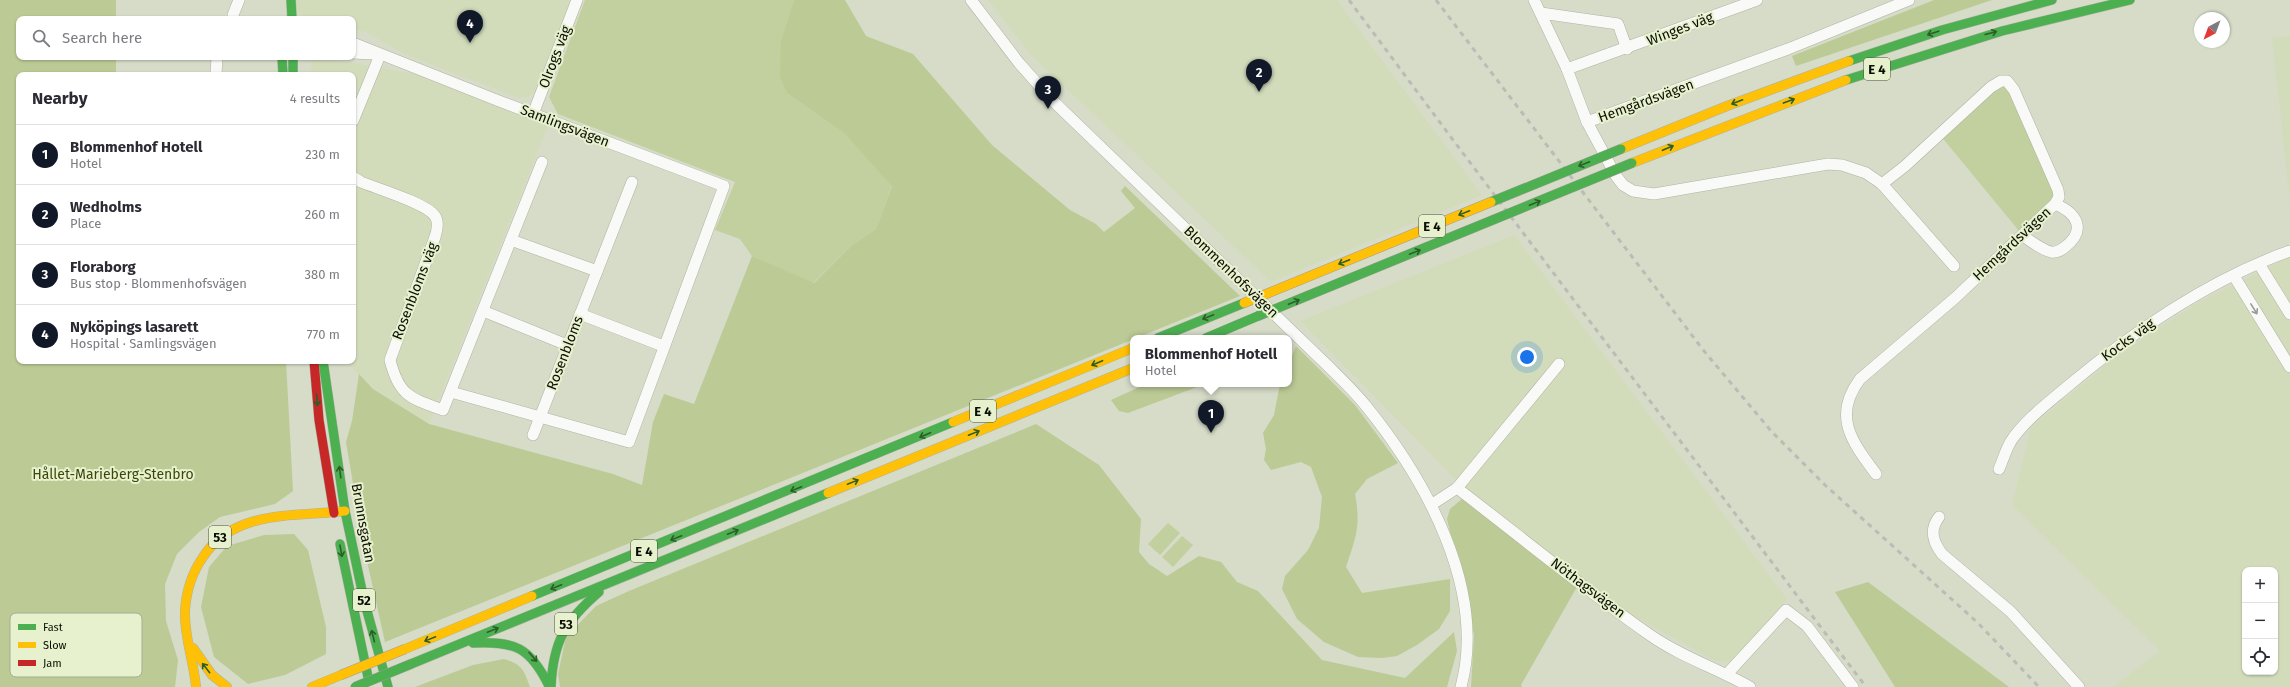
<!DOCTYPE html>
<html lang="en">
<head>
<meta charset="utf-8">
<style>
  body { margin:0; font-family:"Fira Sans",sans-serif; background:#f7f7f7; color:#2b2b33 }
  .controls { position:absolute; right:12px; bottom:12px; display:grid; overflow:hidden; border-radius:8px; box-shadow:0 1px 3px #0004 }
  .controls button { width:36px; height:36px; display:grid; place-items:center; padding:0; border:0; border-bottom:1px solid #e1e1e2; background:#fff; color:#2b2b33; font:20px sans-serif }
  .compass { position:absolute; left:2194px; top:12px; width:36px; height:36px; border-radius:50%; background:#fff; box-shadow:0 1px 3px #0004; rotate:221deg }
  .you { position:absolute; left:1527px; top:357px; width:14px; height:14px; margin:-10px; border:3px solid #fff; border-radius:50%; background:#1a73e8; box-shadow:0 0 0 6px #1a73e833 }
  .badge { display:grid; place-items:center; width:26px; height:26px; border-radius:50%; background:#111827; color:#fff; font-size:13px; font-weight:700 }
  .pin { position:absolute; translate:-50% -33px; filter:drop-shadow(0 1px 2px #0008) }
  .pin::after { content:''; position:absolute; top:21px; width:14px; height:12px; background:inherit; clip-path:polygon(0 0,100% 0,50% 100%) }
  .popup { position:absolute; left:1130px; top:335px; width:162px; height:52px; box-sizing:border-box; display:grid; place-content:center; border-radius:8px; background:#fff; filter:drop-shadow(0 1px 3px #0005); font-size:13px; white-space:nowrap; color:#7c7c81 }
  .popup b { font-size:15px; color:#2b2b33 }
  .popup::after { content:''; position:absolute; left:50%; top:100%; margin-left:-8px; border:8px solid transparent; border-top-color:#fff }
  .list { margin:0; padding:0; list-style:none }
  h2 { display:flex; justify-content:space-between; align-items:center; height:52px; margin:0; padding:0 16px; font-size:17px }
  h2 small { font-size:13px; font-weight:400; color:#7c7c81 }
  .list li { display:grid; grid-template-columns:26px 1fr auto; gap:12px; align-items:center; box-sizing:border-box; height:60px; padding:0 16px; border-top:1px solid #e1e1e2 }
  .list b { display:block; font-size:15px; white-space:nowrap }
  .list p { margin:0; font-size:13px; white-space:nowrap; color:#7c7c81 }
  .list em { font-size:13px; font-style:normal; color:#7c7c81 }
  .icon { flex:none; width:22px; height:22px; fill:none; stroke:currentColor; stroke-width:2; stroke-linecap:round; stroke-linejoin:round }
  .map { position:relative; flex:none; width:2290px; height:687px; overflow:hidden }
  .search { position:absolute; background:#fff; box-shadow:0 1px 3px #0004; left:16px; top:16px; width:340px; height:44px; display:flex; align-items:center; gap:10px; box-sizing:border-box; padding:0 14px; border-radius:8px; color:#7c7c81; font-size:15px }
  .panel { position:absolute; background:#fff; box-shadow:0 1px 3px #0004; left:16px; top:72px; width:340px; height:292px; border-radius:8px }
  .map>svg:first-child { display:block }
  .built { fill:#d2dcbb; fill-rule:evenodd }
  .green { fill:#c2cf9e }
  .forest { fill:#bcca96 }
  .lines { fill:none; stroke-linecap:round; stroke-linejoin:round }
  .street-casing { stroke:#aeb3a3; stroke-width:12 }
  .fast-casing { stroke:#aeb3a3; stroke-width:10 }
  .slow-casing { stroke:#aeb3a3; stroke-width:10 }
  .jam-casing { stroke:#aeb3a3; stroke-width:10 }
  .street { stroke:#f9faf7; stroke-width:11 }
  .fast { stroke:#4caf50; stroke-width:9 }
  .slow { stroke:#ffc107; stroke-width:9 }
  .jam { stroke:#c62828; stroke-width:9 }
  .rail { stroke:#babcb6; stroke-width:3; stroke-dasharray:5 5; stroke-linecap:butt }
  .fast-bridge-casing { stroke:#a29b95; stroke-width:10; stroke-linecap:butt }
  .slow-bridge-casing { stroke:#a29b95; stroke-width:10; stroke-linecap:butt }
  .fast-bridge { stroke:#4caf50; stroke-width:9 }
  .slow-bridge { stroke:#ffc107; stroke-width:9 }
  .oneway { stroke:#2c5e2a }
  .oneway2 { stroke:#9a9c96 }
  .labels { text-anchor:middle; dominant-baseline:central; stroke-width:4; stroke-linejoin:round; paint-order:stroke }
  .shield { fill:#e7f1cd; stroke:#4d5240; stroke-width:1 }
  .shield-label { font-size:13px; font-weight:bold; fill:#0b0e04 }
  .street-label { font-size:14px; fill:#0b0e04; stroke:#e7f1cd }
  .park-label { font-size:14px; fill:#3a460a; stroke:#e7f1cd }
  .key { fill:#e7f1cd; stroke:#a5ad91; stroke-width:1 }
  .key-label { font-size:11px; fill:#0b0e04 }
</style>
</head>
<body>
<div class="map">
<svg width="2290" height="687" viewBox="0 0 2290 687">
  <rect width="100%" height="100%" fill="#d6dcc8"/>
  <g class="built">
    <path d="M295,0H571L538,89L528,97L519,98L404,54L366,32L353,29V19H317L295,13Z"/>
    <path d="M988,0H1337L1482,195L1271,282L1031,55Z"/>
    <path d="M2290,36V202L2272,38Z"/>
    <path d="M313,60L353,63L415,74L548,126L429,424L373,389L345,361H353V75H310Z"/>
    <path d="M1514,235L1787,599L1732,662L1715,661L1627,612L1469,493L1300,321Z"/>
    <path d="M2290,257V687H2113L2160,651L2012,505L2031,427L2114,358L2197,303ZM2245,570H2275V672H2245Z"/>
  </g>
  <g class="green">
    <path d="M585,0H794L781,40L788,94L844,133L892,185L876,229L851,246L813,283L752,256L740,239L715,230L735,182L558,114L549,97Z"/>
    <path d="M2008,84L2056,190L2055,200L2020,232L1940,135L1991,88Z"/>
    <path d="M1168,523L1180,533L1160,555L1148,544Z"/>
    <path d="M1182,536L1193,545L1173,567L1162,557Z"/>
  </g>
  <g class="forest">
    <path d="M0,0H116V19H19V57H116V75H19V361H286L293,491L275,504L220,517L199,532L177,554L165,584L166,621L178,660L175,687H0Z"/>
    <path d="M794,0H845L866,36L913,54L992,145L1070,210L1096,224L1104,232L1135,208L1121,191L1125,186L1240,296L385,642L363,543L346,442L352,421L359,374L373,389L429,424L613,474L642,485L653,422L664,394L694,404L752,256L814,283L851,246L876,229L892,186L844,133L788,94L780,77L781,40Z"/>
    <path d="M1934,0H1992L1796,66L1792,56Z"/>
    <path d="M1296,346L1355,405L1398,463L1367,479L1355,494C1361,526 1356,537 1346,567L1362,593L1450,579V611L1439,629L1417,645L1397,656L1382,658L1358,657L1324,642L1297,619L1282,589L1285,576L1308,550L1319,528L1322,497L1311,467L1301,462L1271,470L1264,460L1266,449L1263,433L1274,415L1280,384H1289V363Z"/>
    <path d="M1146,384H1205L1128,413L1119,411L1111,400Z"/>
    <path d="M1036,424L1099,465L1141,519L1139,552L1149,564L1167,576L1199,556L1221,562L1237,582L1258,591L1322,660L1405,678L1454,632L1457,651L1447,687H560L558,674L566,637L596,606L629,591Z"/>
    <path d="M1462,499L1578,585L1521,685L1522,687H1471L1474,635L1447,519L1450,509Z"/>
    <path d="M294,534L308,550L326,627V654L285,675L248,684L214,657L201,607L209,567L227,546L264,535Z"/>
    <path d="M1868,582L2009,687H1895L1835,592Z"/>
    <path d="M504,659C522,664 524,670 530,687H415L473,665Z"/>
  </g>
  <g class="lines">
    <g class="street-casing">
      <g id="street">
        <path d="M971,0L1019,63L1052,100L1326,364C1340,378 1354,391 1366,406C1426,480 1487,590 1461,687"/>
        <path d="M1534,0L1567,69L1587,122L1616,176L1623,185L1633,191L1654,194L1828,164L1842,165L1866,173L1882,184L1954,266"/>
        <path d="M1541,13L1618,24L1627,49"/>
        <path d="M234,19L233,15L239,0"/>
        <path d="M353,43L499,101L724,186L629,442L451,392"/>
        <path d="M353,53L374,54"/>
        <path d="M1567,69L1757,0"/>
        <path d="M216,75L217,57"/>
        <path d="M533,114L577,0"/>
        <path d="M353,121L380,55"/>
        <path d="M1587,122L1788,49L1909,0"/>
        <path d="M353,177L361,182C378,189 426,203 435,216C439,222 437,231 435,237L390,360C399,396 410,398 443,410L542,162"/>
        <path d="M2022,235C2029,240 2042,250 2051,252C2057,253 2061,250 2065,247C2087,230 2077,213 2055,204"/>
        <path d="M511,240L597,271"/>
        <path d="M2259,264L2290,314"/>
        <path d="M2234,276L2290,367"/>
        <path d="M483,311L567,345"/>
        <path d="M580,314L663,346"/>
        <path d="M533,435L632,182"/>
        <path d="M1999,469C2003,460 2006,449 2011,441C2026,419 2048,403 2068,386C2134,331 2208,280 2290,251"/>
        <path d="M1876,474C1852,442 1832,416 1860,379L1955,298L2055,204L2059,197L2058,190L2014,90L2007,81H2001L1991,87L1905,166L1882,184"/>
        <path d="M1457,488L1559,364"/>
        <path d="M1431,505L1457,488C1521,537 1584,589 1650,635C1681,657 1717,668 1750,687"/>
        <path d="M1939,517C1929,530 1933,542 1942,554L2011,612L2079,687"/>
        <path d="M1727,674L1786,610L1807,626L1853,687"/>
      </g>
    </g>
    <g class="fast-casing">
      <g id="fast">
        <path d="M291,0L292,19"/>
        <path d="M282,57L283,75"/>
        <path d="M293,57V75"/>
        <path d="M1849,61L1942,30L2052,0"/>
        <path d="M1846,80L2002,31L2130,0"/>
        <path d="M1158,338L1244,303"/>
        <path d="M1206,338L1258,316"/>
        <path d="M323,361L345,511"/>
        <path d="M345,511L364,600L388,687"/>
        <path d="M340,544L368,677"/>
        <path d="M532,596L953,422"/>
        <path d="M473,643C515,641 530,647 549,686"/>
        <path d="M411,664L828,493"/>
        <path d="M551,687C553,642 565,621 599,592"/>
      </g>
    </g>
    <g class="slow-casing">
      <g id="slow">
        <path d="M1621,149L1727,106L1849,61"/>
        <path d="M1632,163L1846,80"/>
        <path d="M953,422L1133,348"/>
        <path d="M828,493L1133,368"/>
        <path d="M193,648L212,675L227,687"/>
        <path d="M405,649L532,596"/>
        <path d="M196,687C194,662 184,637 185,611C186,592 192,573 203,557C234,509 295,517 345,511"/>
        <path d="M312,687L341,675"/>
      </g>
    </g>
    <g class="jam-casing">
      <path id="jam" d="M314,361L319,420L334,513"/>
    </g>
    <use href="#street" class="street"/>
    <use href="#fast" class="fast"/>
    <use href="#slow" class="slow"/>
    <use href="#jam" class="jam"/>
    <g class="rail">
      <path d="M1349,0L1453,140L1866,687"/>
      <path d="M1436,0L1704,351L1772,432L1825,485L1978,623L2039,687"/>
    </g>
    <g class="fast-bridge-casing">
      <g id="fast-bridge">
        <path d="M1491,202L1621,149"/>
        <path d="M1258,316L1632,163"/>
        <path d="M355,687L411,664"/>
      </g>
    </g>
    <g class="slow-bridge-casing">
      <g id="slow-bridge">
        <path d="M1244,303L1491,202"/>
        <path d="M341,675L405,649"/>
      </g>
    </g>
    <use href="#fast-bridge" class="fast-bridge"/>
    <use href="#slow-bridge" class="slow-bridge"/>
  </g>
  <defs><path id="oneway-shaft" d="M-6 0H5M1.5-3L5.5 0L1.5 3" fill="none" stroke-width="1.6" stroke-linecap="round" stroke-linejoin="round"/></defs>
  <g class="oneway">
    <use href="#oneway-shaft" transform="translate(1933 33) rotate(162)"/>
    <use href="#oneway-shaft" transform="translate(1991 33) rotate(-15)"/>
    <use href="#oneway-shaft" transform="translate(1789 101) rotate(-20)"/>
    <use href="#oneway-shaft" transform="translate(1737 102) rotate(159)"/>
    <use href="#oneway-shaft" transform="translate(1668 148) rotate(-23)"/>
    <use href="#oneway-shaft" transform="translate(1584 164) rotate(158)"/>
    <use href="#oneway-shaft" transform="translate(1535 203) rotate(-22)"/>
    <use href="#oneway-shaft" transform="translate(1464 213) rotate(158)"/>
    <use href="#oneway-shaft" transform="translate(1415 252) rotate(-22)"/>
    <use href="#oneway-shaft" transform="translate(1344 262) rotate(158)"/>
    <use href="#oneway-shaft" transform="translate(1294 302) rotate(-22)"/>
    <use href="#oneway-shaft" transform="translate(1208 317) rotate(158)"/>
    <use href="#oneway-shaft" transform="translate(1097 363) rotate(157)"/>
    <use href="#oneway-shaft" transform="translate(317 400) rotate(85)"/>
    <use href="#oneway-shaft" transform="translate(974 433) rotate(-22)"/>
    <use href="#oneway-shaft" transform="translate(925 435) rotate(157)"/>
    <use href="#oneway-shaft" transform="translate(340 472) rotate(-98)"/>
    <use href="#oneway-shaft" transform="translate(853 482) rotate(-22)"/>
    <use href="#oneway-shaft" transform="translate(796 489) rotate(158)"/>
    <use href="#oneway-shaft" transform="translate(733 532) rotate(-22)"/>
    <use href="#oneway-shaft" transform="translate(676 538) rotate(158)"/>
    <use href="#oneway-shaft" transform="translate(341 551) rotate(80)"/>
    <use href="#oneway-shaft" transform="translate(556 587) rotate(158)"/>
    <use href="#oneway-shaft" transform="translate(493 630) rotate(-22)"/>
    <use href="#oneway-shaft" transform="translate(373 636) rotate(-104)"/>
    <use href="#oneway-shaft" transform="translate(430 639) rotate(158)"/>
    <use href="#oneway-shaft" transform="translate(533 657) rotate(49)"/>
    <use href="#oneway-shaft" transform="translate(206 668) rotate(-128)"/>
  </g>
  <use class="oneway2" href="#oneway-shaft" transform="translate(2254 309) rotate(58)"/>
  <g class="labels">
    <g class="shield">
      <rect x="1864" y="58" width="26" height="22" rx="3"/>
      <rect x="1419" y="215" width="26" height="22" rx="3"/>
      <rect x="970" y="400" width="26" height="22" rx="3"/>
      <rect x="209" y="526" width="22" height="22" rx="3"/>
      <rect x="631" y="540" width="26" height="22" rx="3"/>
      <rect x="353" y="589" width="22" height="22" rx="3"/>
      <rect x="555" y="613" width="22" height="22" rx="3"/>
    </g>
    <g class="shield-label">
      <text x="1877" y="69">E 4</text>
      <text x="1432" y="226">E 4</text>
      <text x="983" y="411">E 4</text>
      <text x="220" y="537">53</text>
      <text x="644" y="551">E 4</text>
      <text x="364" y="600">52</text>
      <text x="566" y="624">53</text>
    </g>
    <g class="street-label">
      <text transform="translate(1680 29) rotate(-21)">Winges väg</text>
      <text transform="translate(555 57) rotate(-69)">Olrogs väg</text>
      <text transform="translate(1646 101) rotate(-20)">Hemgårdsvägen</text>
      <text transform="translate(565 126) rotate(21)">Samlingsvägen</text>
      <text transform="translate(2012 244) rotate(-43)">Hemgårdsvägen</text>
      <text transform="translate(1231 272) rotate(44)">Blommenhofsvägen</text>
      <text transform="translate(415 291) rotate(-69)">Rosenbloms väg</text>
      <text transform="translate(2128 340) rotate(-36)">Kocks väg</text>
      <text transform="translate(565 353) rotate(-69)">Rosenbloms</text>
      <text transform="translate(363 523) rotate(80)">Brunnsgatan</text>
      <text transform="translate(1588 588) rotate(37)">Nöthagsvägen</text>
    </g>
    <g class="park-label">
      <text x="113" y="474">Hållet-Marieberg-Stenbro</text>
    </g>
  </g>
  <rect x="10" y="613" width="132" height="64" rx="6" class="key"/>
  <rect x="18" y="624" width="18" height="6" fill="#4caf50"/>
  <rect x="18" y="642" width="18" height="6" fill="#ffc107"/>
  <rect x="18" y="660" width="18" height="6" fill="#c62828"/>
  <g class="key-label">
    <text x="43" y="631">Fast</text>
    <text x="43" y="649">Slow</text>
    <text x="43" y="667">Jam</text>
  </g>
</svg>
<div class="controls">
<button>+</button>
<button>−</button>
<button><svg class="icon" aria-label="locate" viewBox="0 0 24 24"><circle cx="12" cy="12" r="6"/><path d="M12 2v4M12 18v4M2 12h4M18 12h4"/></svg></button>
</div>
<svg class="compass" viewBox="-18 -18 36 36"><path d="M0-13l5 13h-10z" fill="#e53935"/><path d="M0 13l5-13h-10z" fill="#7c7c81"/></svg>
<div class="you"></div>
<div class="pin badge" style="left:1211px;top:433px">1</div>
<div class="popup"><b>Blommenhof Hotell</b>Hotel</div>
<div class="pin badge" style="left:1259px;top:92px">2</div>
<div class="pin badge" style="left:1048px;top:109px">3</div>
<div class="pin badge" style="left:470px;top:43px">4</div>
<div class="search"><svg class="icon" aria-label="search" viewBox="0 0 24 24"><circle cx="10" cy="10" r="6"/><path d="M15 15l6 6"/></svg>Search here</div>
<section class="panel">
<h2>Nearby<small>4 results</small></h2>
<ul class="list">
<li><span class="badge">1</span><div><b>Blommenhof Hotell</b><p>Hotel</p></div><em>230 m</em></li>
<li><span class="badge">2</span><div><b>Wedholms</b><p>Place</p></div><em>260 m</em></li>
<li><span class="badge">3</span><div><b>Floraborg</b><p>Bus stop · Blommenhofsvägen</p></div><em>380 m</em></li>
<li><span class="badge">4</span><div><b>Nyköpings lasarett</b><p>Hospital · Samlingsvägen</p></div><em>770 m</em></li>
</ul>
</section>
</div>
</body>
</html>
